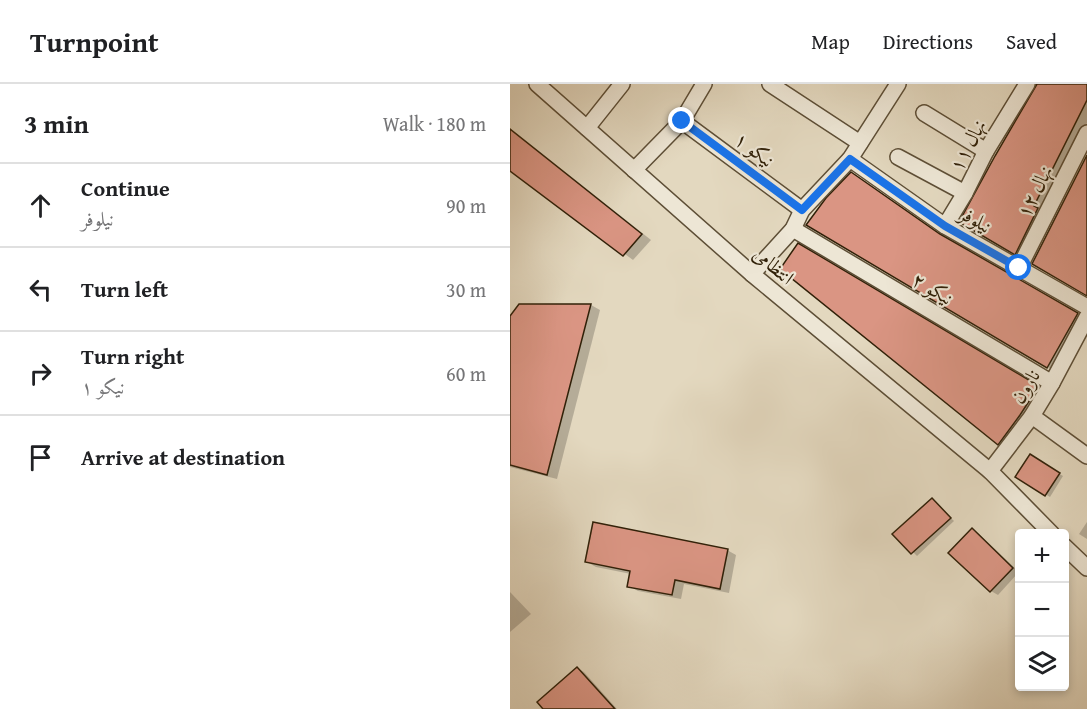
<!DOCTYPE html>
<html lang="en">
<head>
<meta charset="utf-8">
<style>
  body { margin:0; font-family:"Gentium Book Plus",Amiri,serif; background:#f6f6f6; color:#202124 }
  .controls { position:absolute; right:18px; bottom:18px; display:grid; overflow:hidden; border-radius:6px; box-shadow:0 3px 9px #0003 }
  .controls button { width:54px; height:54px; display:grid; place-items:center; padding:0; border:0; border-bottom:2px solid #e0e0e0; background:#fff; color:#202124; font:30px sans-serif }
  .stop { position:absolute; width:18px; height:18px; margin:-14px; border:4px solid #1a73e8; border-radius:50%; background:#fff }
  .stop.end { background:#1a73e8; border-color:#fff; box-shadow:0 2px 6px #0008 }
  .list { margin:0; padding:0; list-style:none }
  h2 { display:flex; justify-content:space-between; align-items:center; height:78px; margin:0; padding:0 24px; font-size:26px }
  h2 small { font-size:20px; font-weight:400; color:#757577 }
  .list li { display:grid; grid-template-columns:39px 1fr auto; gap:18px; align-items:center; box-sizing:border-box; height:84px; padding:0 24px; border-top:2px solid #e0e0e0 }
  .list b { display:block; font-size:22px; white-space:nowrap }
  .list p { margin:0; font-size:20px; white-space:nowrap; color:#757577 }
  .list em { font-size:20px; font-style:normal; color:#757577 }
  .icon { flex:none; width:33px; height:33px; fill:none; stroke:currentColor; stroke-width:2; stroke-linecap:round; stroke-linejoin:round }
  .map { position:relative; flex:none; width:577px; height:625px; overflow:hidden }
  header { display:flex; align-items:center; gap:36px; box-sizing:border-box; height:84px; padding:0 30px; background:#fff; border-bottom:2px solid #e0e0e0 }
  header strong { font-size:28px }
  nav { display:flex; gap:33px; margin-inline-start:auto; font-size:21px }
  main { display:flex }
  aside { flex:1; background:#fff }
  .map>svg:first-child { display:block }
  .shadow { fill:#0003 }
  .building { fill:#da9583; stroke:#302008; stroke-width:1.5 }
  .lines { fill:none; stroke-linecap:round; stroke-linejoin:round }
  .street-casing { stroke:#5d4e36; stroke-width:18 }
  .street { stroke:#ede6d5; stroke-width:15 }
  .route { stroke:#1a73e8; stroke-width:8 }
  .labels { text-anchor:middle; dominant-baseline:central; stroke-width:4.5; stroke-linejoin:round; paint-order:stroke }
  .street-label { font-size:20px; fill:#302008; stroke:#ede6d5 }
</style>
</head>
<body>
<header>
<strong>Turnpoint</strong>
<nav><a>Map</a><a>Directions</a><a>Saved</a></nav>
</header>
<main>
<aside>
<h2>3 min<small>Walk · 180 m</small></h2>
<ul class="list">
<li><svg class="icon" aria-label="ahead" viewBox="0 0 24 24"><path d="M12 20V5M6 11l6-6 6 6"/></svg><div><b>Continue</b><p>نیلوفر</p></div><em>90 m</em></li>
<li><svg class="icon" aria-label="left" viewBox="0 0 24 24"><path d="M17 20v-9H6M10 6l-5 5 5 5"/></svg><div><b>Turn left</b></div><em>30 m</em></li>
<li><svg class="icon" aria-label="right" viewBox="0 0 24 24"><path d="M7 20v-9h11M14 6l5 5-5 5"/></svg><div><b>Turn right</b><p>نیکو ۱</p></div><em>60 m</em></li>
<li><svg class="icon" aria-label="arrive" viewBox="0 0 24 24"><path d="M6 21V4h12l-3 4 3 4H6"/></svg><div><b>Arrive at destination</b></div></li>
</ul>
</aside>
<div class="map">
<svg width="577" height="625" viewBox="0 0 577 625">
  <rect width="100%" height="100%" fill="#e3d8bf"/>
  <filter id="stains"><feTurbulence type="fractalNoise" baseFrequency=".00333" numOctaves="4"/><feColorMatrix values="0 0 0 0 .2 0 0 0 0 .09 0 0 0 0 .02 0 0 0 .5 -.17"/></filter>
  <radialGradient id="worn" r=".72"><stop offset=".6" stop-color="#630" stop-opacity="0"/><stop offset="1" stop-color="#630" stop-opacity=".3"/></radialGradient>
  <g class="shadow">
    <path d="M529,0H577V39L533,129L515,175L451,138Z"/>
    <path d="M0,44L141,156L123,176L0,85Z"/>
    <path d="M298,141L439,157L576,236L546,288Z"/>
    <path d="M288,161L537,309L498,365L489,360Z"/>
    <path d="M9,221H81L90,226L47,395L0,383V235Z"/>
    <path d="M520,372L553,392L540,413L507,393Z"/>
    <path d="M422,416L444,437L407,472L385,450Z"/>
    <path d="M577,438V455L569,450Z"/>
    <path d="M462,446L469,450L509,488L488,511L481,507Z"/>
    <path d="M217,466L226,471L219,509L174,500L171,515L128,507L119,502L121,490L86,483L77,478Z"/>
    <path d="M0,508L21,530L0,548Z"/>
    <path d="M67,584L74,588L107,625H35Z"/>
  </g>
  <g class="building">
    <path d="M527,0H577V16L524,122L528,124L505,171L449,138L485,72Z"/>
    <path d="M0,45L132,150L113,172L0,87Z"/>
    <path d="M577,71V212L522,180Z"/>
    <path d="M341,88L430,150L568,229L537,284L296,141L316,114Z"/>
    <path d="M288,159L529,302L510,331L488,361L270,185Z"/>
    <path d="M9,220H81L37,391L0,381V232Z"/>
    <path d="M520,370L550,389L535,412L505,393Z"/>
    <path d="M422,414L441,434L401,470L382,450Z"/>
    <path d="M83,438L218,465L210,505L165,496L162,511L117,503L120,487L75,478Z"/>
    <path d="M462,444L503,484L480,508L438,469Z"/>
    <path d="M67,583L105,625H33L27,618Z"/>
  </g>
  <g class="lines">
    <g class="street-casing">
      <g id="street">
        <path d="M27,0L242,190L480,387L542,450"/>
        <path d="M260,0L350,59"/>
        <path d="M414,29L476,67"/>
        <path d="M172,37L292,126"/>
        <path d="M77,44L112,0"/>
        <path d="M388,73L455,109"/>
        <path d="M340,75L435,142L577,223"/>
        <path d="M124,86L172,37L194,0"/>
        <path d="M435,142L455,109L476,67L517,0"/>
        <path d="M283,145L542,299"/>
        <path d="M509,184L577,49"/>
        <path d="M242,190L283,145L292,126L340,75L388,0"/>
        <path d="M522,332L577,372"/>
        <path d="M480,387L522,332L542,299L577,233"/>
        <path d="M554,462L577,484"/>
      </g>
    </g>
    <use href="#street" class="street"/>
  </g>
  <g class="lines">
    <path class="route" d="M172,37L292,126L340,75L435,142L509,184"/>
  </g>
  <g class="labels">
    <g class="street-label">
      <text transform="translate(457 61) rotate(-62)">نهال ۱۱</text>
      <text transform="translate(245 65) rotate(37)">نیکو ۱</text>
      <text transform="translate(524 107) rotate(-63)">نهال ۱۲</text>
      <text transform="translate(466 135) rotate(30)">نیلوفر</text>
      <text transform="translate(264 181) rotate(40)">انتظامی</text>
      <text transform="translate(423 204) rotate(31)">نیکو ۲</text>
      <text transform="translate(515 302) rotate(-58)">نارون</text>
    </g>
  </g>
  <rect width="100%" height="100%" filter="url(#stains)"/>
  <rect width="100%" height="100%" fill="url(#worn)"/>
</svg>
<div class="controls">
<button>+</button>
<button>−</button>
<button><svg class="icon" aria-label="layers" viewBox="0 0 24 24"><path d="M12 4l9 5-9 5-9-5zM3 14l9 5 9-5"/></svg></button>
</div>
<div class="stop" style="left:509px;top:184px"></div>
<div class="stop end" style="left:172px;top:37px"></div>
</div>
</main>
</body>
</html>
